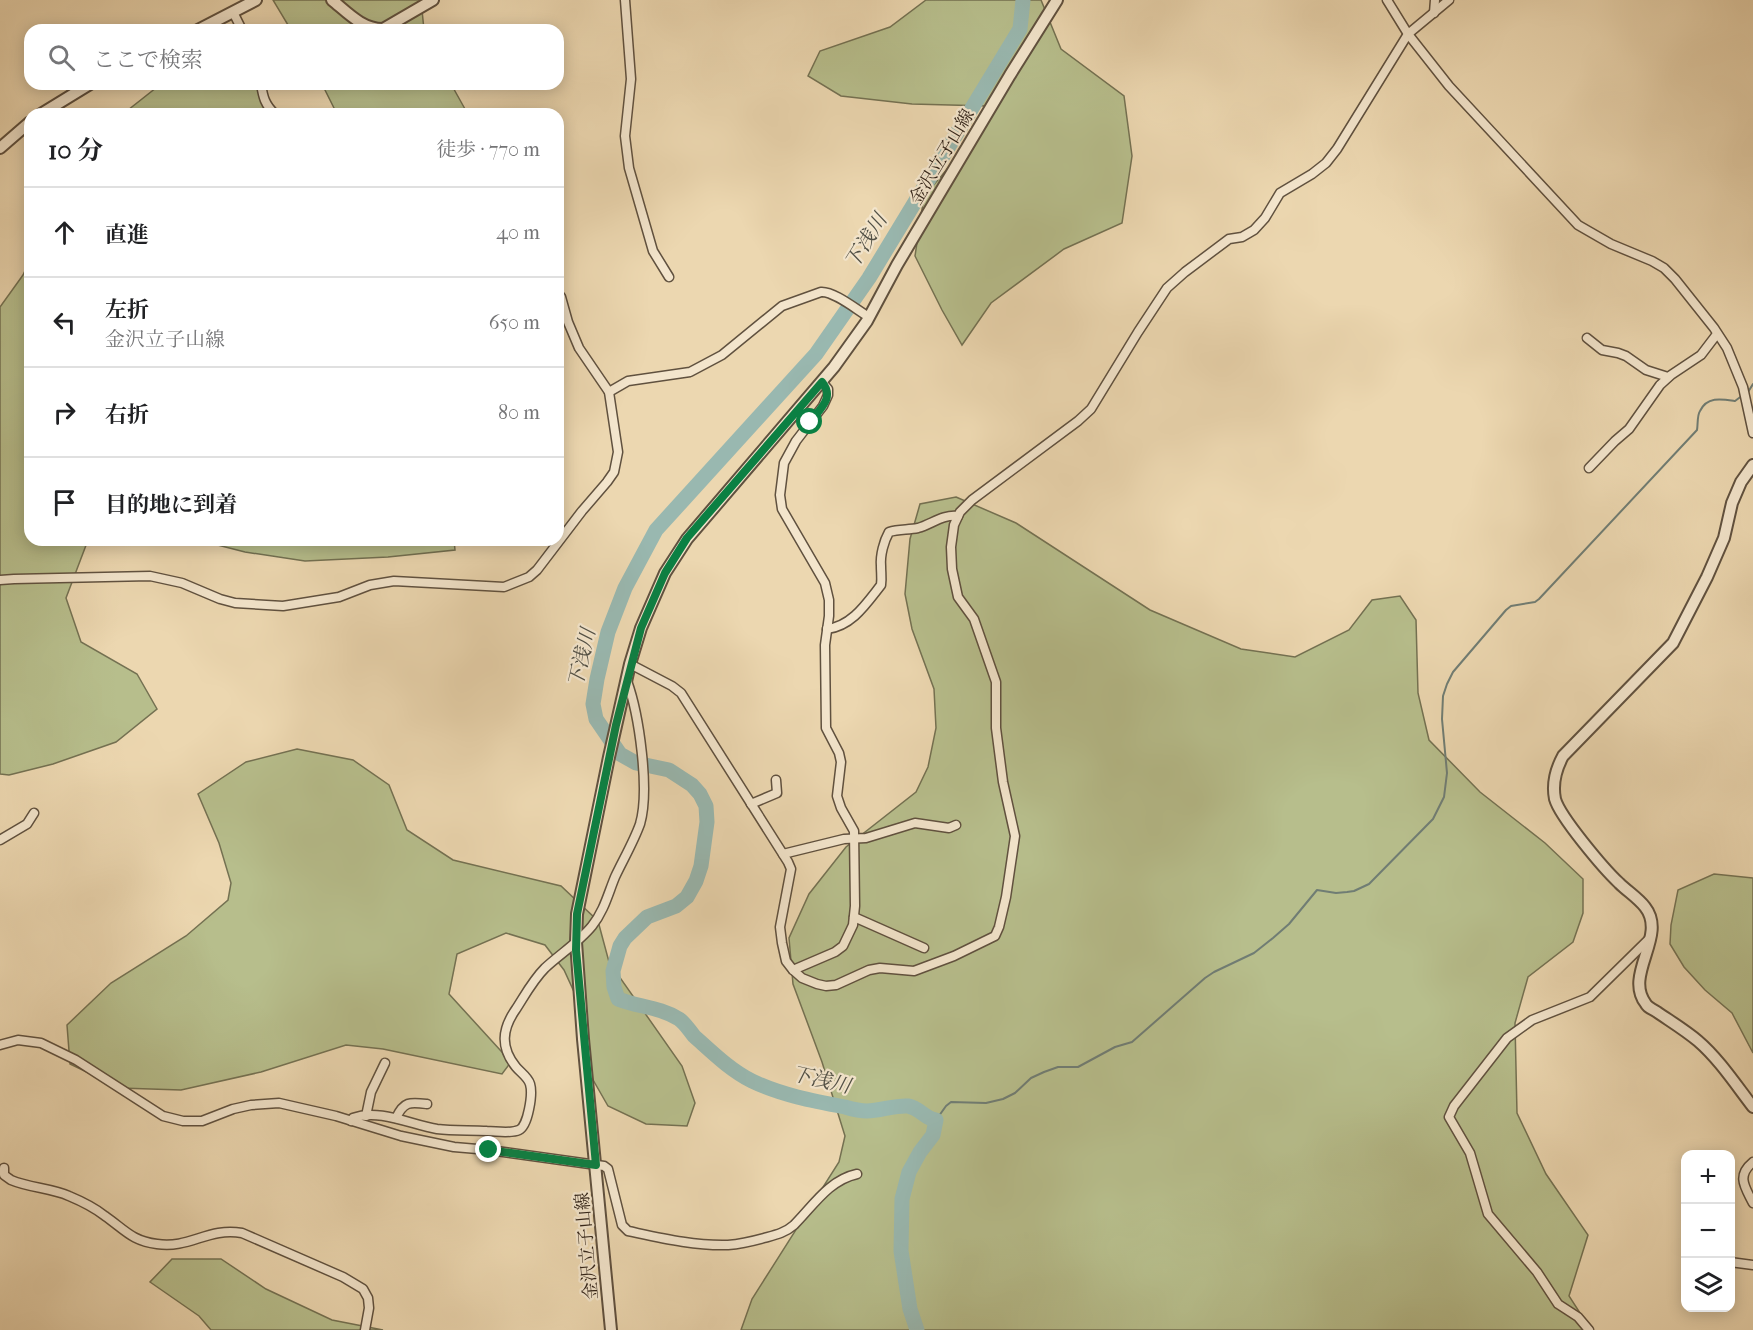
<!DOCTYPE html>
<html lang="ja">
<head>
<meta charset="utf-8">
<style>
  body { margin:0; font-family:"IM FELL French Canon","Noto Serif JP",serif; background:#f6f6f6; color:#202124 }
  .controls { position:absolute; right:18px; bottom:18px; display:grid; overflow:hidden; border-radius:12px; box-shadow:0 3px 15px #0003 }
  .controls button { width:54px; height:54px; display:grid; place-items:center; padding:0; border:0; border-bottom:2px solid #e0e0e0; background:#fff; color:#202124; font:30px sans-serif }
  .stop { position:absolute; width:18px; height:18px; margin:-14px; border:4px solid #0b8043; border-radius:50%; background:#fff }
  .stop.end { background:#0b8043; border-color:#fff; box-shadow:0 2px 6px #0008 }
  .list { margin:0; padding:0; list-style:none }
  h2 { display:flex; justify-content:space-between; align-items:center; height:78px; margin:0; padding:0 24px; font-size:26px }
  h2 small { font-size:20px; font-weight:400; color:#757577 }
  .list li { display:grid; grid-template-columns:39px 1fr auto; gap:18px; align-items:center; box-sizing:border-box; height:90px; padding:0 24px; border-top:2px solid #e0e0e0 }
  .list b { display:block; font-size:22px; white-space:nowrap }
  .list p { margin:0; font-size:20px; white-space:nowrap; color:#757577 }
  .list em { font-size:20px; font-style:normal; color:#757577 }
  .icon { flex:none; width:33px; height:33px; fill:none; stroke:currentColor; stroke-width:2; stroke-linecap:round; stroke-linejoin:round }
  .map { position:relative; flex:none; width:1753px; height:1330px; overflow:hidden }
  .search { position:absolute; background:#fff; box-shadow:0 3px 15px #0003; left:24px; top:24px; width:540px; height:66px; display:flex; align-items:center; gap:15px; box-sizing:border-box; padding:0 21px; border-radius:18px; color:#757577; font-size:22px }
  .panel { position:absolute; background:#fff; box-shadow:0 3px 15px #0003; left:24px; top:108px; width:540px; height:438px; border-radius:18px }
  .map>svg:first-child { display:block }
  .green { fill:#b7be8c; stroke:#747152; stroke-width:1.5 }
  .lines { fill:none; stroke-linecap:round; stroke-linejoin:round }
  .stream { stroke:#707d74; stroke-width:2 }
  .river { stroke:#99b8b0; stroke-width:15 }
  .minor-casing { stroke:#60513f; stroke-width:11 }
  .tertiary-casing { stroke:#60513f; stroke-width:14 }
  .minor { stroke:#f3e5cc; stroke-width:8 }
  .tertiary { stroke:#f3e5cc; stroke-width:10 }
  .route { stroke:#0b8043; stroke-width:8 }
  .labels { text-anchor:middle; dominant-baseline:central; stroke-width:4.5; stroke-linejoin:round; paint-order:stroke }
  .street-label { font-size:18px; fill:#322419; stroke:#f3e5cc }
  .water-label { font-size:20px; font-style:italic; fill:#515046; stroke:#f3e5cc }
</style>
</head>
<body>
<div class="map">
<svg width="1753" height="1330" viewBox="0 0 1753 1330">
  <rect width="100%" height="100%" fill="#ecd7b0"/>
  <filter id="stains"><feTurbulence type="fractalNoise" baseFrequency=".00333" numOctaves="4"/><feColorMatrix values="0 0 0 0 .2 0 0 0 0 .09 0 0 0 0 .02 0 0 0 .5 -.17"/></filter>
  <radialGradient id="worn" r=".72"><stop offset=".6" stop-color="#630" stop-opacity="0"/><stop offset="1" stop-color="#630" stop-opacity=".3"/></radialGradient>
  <g class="green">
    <path d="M273,0H421L424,30H291Z"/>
    <path d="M926,0H1041L1061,49L1124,96L1132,156L1122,223L1064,249L991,303L962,345L942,310L915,256L924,196L974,138L987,106L912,104L841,96L808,76L820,51L890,27Z"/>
    <path d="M161,84H261L273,114H123Z"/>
    <path d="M322,84H451L465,109L464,114H337Z"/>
    <path d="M30,260V540H88L66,598L81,642L137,674L157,709L116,742L53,764L9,775L0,774V307L23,275Z"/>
    <path d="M956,497L1016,523L1150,610L1241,649L1295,657L1349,630L1372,600L1400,596L1416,620L1418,693L1429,740L1480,792L1545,843L1583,879V913L1573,942L1528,977L1515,1023L1517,1113L1546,1174L1588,1235L1569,1296L1591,1330H741L752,1299L839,1162L845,1136L822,1062L793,984L789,938L809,894L846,847L916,792L928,767L936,728L934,689L912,629L905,594L910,539L920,504Z"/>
    <path d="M198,540H454L455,550L388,557L305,561L245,552Z"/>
    <path d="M297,749L353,760L389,785L407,830L453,860L561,886L598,921L609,962L682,1066L695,1103L687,1126L646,1124L608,1106L588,1071L581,1007L564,970L545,945L506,933L457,954L449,994L511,1062L502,1074L383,1049L346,1045L261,1072L181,1090L120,1088L70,1064L67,1025L111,983L186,936L228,900L231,883L219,843L198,794L246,762Z"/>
    <path d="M1714,874L1753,878V1053L1732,1013L1705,990L1684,967L1670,944L1671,925L1678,890Z"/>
    <path d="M172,1259H221L266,1289L332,1320L383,1330H211L199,1316L150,1282Z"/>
  </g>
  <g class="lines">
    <g class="stream">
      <path d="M1748,392L1753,384"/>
      <path d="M936,1120L946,1106L951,1102L986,1103L1003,1099L1015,1093L1031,1078L1044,1072L1058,1067H1078L1115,1047L1132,1042L1205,978L1214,972L1254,953L1273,938L1289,924L1317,890L1336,893L1347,892L1354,891L1369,884L1433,819L1444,797L1447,773L1442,719L1443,696L1447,684L1453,672L1506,610L1511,606L1535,602L1539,599L1697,430C1698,425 1697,415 1700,411C1707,396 1722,399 1735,401L1743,395"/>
    </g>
    <path class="river" d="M917,1330L910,1309L901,1251L902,1199L909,1172L920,1152L933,1135L936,1120C925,1119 920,1108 908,1106C895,1105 880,1111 867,1111C860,1111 852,1109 845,1107C813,1101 781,1095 752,1081C730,1070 712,1052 694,1036C689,1030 685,1023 679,1019C660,1007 638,1007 618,999L614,987L613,971L620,946L625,938L647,917L676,906L687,897L696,881L701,866L707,822L706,806L700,794L692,785L669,770L636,763L620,754L596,719L593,704L597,679L608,632L625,588L656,530L816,354L869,278L1020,29L1023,0"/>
    <g class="minor-casing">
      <g id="minor">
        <path d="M625,0L631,79L625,136L629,168L653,251L669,277"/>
        <path d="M1387,0L1408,34L1449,86L1578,225L1611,244L1652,261L1664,268L1675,279L1714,328L1727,348L1743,387L1753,433"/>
        <path d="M233,12L242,30"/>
        <path d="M1434,13L1435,0"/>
        <path d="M261,84C263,97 265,105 275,114"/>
        <path d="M1587,338L1602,350L1618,353L1626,356L1646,370L1668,377"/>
        <path d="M609,392L628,381L690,372L722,355L782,306L821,292C834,291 857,310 869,317"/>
        <path d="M1589,468L1615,441L1629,429L1660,385L1671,375L1701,355L1717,334"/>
        <path d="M0,580L14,579L150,576L182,583L220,599L235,603L283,606L339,597L370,585L394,581L504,587L529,577L537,570L582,511L607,482L614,472L618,452L609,392L579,348L568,322L561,297L558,293"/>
        <path d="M827,629C852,626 866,604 881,585C882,578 881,573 881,566C880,555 884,541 889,532C899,529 908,530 918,528C932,524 943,514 958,516"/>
        <path d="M630,664L672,686L681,693L788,862L791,869L780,927L782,943L786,961L793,970L802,978L817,984L826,986L836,985L869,970L880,968L914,971L954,956L995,936L999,927L1006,897L1015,836L1003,782L996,728V682L974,619L958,597L952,569L951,547L954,525L960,512L972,500L1078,421L1091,409L1138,332L1167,288L1185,272L1229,239L1242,237L1254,230L1265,218L1280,193L1312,174L1326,163L1337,149L1408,34L1449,0"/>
        <path d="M751,804L777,793L776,780"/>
        <path d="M0,840L27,824L34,813"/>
        <path d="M783,854L844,839L866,838L915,823L949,828L956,825"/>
        <path d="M854,917L924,948"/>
        <path d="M793,970L835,952L843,946L853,925L855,906L854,831L841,808L837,796L841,762L839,753L826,728L825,645L829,616V600L825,583L782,509L780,495L784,463L796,441L823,406L828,395V389L822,382"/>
        <path d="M0,1045L18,1040L41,1043L76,1060L163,1116L183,1121H202L233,1109L251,1105L279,1103L336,1116L401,1136L454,1147L489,1150L604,1166L608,1169L622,1225L628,1231C661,1238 694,1246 728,1245C740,1244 753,1241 764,1238C775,1235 785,1233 794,1225C813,1206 829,1180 857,1174"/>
        <path d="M366,1116L371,1092L385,1063"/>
        <path d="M396,1118C404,1101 410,1102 427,1104"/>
        <path d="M351,1121L353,1118C379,1108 412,1125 437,1129C453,1131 471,1130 487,1131C496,1131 510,1134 519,1130C528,1126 533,1094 530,1084C528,1077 520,1072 516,1067C500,1047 502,1029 516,1009C525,995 533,980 545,968C560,954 579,942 592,926C604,911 608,894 615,877C623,860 634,841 640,824C650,790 639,714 627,681"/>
        <path d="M1753,1162C1736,1176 1745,1187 1753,1203"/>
        <path d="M4,1168V1175L11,1180C30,1188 51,1188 69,1196C81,1201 95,1208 105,1216C125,1230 132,1241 157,1244C190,1249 208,1227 242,1233L343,1277L363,1289L368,1298L369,1308L365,1330"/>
        <path d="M1730,1262L1753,1265"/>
        <path d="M1589,1330L1578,1317L1558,1304L1537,1272L1488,1214L1470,1153L1449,1117L1454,1106L1507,1038L1532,1020L1590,997L1650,938"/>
      </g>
    </g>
    <g class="tertiary-casing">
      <g id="tertiary">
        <path d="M332,0C348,13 362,29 383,29L433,0"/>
        <path d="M198,30L256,0"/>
        <path d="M41,114L90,84"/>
        <path d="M0,148L30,122"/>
        <path d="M1753,465L1741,482L1732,503L1724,538L1707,577L1673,643L1563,756C1556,769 1552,784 1555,799C1560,817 1604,869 1619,883C1627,891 1638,898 1645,907C1668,936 1623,975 1646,1004C1648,1008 1653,1009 1657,1012C1670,1021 1685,1030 1698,1041C1719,1059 1736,1085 1753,1107"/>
        <path d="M611,1330L583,1039L576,942L577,914L609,757L630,664L641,628L665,573L687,539L834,367L867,321L897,265L1010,75L1057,0"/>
      </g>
    </g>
    <use href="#minor" class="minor"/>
    <use href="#tertiary" class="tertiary"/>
  </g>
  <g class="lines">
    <path class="route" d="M489,1150L596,1165L576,950L577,914L616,725L641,628L665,573L687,538L822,382C835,398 820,409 810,422"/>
  </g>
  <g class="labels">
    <g class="street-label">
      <text transform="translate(942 157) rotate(-59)">金沢立子山線</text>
      <text transform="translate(587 1246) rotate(-95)">金沢立子山線</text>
    </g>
    <g class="water-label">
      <text transform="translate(866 241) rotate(-58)">下浅川</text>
      <text transform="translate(582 658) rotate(-77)">下浅川</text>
      <text transform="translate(821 1080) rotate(13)">下浅川</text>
    </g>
  </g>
  <rect width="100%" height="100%" filter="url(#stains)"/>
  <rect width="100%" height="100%" fill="url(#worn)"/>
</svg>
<div class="controls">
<button>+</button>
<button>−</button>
<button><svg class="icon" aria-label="layers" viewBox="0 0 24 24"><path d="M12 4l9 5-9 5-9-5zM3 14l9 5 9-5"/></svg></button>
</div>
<div class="stop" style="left:810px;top:422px"></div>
<div class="stop end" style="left:489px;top:1150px"></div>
<div class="search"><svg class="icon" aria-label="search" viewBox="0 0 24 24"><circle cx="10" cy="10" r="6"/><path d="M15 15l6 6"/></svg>ここで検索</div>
<section class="panel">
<h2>10 分<small>徒歩 · 770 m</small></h2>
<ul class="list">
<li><svg class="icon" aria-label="ahead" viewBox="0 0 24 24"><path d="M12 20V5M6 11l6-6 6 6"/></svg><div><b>直進</b></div><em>40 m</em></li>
<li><svg class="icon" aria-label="left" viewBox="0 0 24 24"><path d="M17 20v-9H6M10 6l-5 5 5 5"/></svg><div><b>左折</b><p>金沢立子山線</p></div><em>650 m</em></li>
<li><svg class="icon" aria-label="right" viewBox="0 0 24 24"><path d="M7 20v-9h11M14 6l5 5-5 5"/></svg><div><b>右折</b></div><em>80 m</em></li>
<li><svg class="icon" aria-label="arrive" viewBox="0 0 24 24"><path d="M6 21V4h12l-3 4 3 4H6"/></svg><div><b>目的地に到着</b></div></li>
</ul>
</section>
</div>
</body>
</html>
